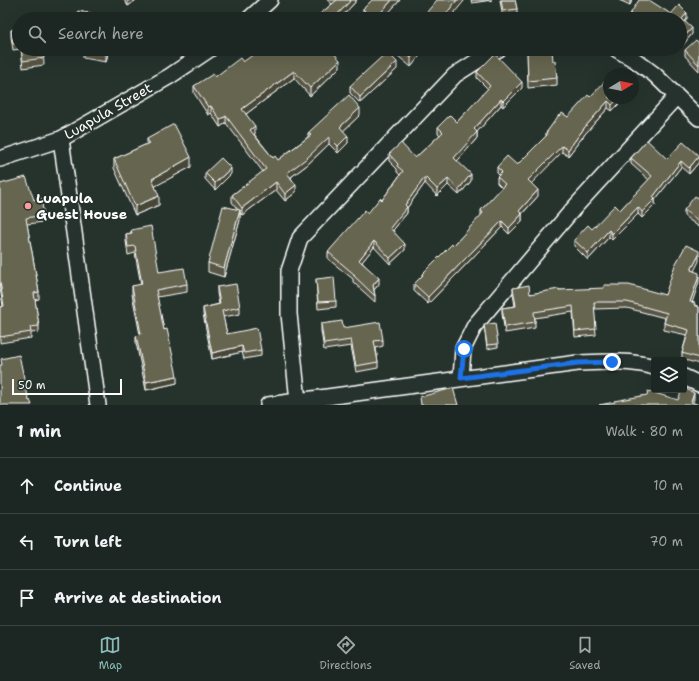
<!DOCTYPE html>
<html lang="en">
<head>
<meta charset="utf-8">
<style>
  body { margin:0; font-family:"Shantell Sans",sans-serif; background:#252e2a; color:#f1f3f6 }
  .controls { position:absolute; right:12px; bottom:12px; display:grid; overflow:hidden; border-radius:4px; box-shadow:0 4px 16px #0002 }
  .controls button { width:36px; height:36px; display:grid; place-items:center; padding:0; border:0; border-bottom:1px solid #3a4340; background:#1c2622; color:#f1f3f6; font:20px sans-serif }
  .compass { position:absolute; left:603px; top:68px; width:36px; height:36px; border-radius:50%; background:#1c2622; box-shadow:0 4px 16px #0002; rotate:80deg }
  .scale { position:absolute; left:12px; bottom:10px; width:110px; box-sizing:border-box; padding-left:4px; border:2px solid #fff; border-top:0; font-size:11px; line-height:14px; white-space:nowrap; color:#fff; -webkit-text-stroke:3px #26332d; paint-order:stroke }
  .stop { position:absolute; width:12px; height:12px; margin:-9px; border:3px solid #1a73e8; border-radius:50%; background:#fff }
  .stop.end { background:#1a73e8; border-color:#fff; box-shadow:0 1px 4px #0008 }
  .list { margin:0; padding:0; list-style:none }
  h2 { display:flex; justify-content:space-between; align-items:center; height:52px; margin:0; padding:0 16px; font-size:17px }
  h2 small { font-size:13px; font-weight:400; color:#a0a5a5 }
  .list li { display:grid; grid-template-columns:26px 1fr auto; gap:12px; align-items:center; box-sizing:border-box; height:56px; padding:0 16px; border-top:1px solid #3a4340 }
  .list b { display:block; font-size:15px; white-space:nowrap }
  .list em { font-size:13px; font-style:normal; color:#a0a5a5 }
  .icon { flex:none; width:22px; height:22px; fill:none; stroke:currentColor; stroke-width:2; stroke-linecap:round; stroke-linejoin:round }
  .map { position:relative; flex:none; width:699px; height:405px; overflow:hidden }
  .search { position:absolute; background:#1c2622; box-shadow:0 4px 16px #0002; left:12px; right:12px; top:12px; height:44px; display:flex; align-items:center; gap:10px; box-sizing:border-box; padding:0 14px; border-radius:22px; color:#a0a5a5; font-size:15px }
  .sheet { height:220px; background:#1c2622 }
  nav { display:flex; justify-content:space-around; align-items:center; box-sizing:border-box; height:56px; border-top:1px solid #3a4340; background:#1c2622; font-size:11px; color:#a0a5a5 }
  nav a { display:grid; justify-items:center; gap:2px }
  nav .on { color:#8bbbb9 }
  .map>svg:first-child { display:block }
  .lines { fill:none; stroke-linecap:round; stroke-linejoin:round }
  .minor-casing { stroke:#fff; stroke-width:18 }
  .minor { stroke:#26332d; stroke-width:15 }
  .wall { fill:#585745; stroke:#fff }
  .shaded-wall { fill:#474738; stroke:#fff }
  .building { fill:#666550; stroke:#fff }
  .route { stroke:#1a73e8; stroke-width:5 }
  .poi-dot { fill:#ff9aa2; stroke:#26332d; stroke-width:1.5 }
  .labels { text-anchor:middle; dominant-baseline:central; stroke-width:3.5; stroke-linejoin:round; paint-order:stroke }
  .street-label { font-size:14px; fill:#fff; stroke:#26332d }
  .poi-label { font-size:14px; font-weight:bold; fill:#fff; stroke:#26332d; text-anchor:start }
</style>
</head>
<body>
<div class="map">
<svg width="699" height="405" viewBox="0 0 699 405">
  <rect width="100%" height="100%" fill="#26332d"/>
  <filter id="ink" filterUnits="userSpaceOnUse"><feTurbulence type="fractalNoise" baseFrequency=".025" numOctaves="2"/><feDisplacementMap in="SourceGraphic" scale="8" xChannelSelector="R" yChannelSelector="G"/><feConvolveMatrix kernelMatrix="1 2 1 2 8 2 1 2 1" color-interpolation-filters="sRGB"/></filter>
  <g filter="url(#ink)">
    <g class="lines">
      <g class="minor-casing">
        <g id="minor">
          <path d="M249,19L270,0"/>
          <path d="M616,49L635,60L655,75L699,118"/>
          <path d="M61,139L98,405"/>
          <path d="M0,159L61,139L170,76L210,49"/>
          <path d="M684,377L699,384"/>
          <path d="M461,378L463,349L475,325L574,208L676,97"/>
          <path d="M298,401L289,314V271L300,238L455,75L488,54L499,49"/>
          <path d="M268,405L578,363C603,362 630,360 654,367"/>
        </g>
      </g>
      <use href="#minor" class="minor"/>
    </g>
    <g class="wall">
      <path d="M124,0H136L128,6Z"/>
      <path d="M327,0H357L340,19H314L332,4Z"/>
      <path d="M400,0L383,19H364L363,17V9Z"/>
      <path d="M471,0H492L472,3Z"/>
      <path d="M500,0H515L517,9V18L509,19H503Z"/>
      <path d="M619,0H632L630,5Z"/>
      <path d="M671,14L687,19L685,21L692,34L682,46L680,44V19Z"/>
      <path d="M19,29V49H43L44,65L23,68L21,49L13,50L11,37V30Z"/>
      <path d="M699,43V71L685,56V50Z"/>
      <path d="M72,49H109L106,62L83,58V52L72,51Z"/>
      <path d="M398,49H425L411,67L398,56Z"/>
      <path d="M527,49L553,61L557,78V85L528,88Z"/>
      <path d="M335,54L340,67L310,96L294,78L246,114L255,134H254L273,158L278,160L308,137V133L360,115L343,131L348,143L338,153L329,144L307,165L291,177L296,192L285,201L276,190L242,215L240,213V220L224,277L208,272V263L238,210L232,202V195L263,172L226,123L220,127L211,113L208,115L194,93V86L215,77L243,62Z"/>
      <path d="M397,69L360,103L350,93V86Z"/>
      <path d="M477,72L522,88L503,107L501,105L477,132V138L457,161L471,181L459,195L448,185L437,196L425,183L407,208V213L393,230L405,250L390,264L374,247L362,262L379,284L374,290L375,296V302L353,282V279L328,259V252L382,200L400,175L397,172V169L389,161V154L415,158L440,135L438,133V127L457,122L488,89L477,78Z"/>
      <path d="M590,97L625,98L612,111L608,108L585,134L568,156L562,152L531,183L538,196L522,214V221L509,234L502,227L428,304L414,291V284L422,276V274L453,246L481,216V210L502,188L497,183V177L499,175L497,173V167L517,165L546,137V133L560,116L568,117Z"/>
      <path d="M147,139L191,167L155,186L159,205L135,215L114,168V159L147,144Z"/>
      <path d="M631,158L667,159L699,162L689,174L681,167L655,200V205L642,218L638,214L612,240L609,237L588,260L574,246V240L592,229L620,210L649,180L631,164Z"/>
      <path d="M205,173L231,174L215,190L205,179Z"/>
      <path d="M0,184L34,200L44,215V222L27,224L39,292V299L35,300L39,326V332L31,333V338L0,343V307L3,306L0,289Z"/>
      <path d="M699,199V227L684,216V210Z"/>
      <path d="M131,230L159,272L187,284V292L157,297L164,330L177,383L146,390L136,343V336L140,335L132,294V286L141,285L135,253L128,255L126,241V234L131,233Z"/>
      <path d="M694,271L692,303L695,305L699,307V364L682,359V353L687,335L664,330V323L665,318L627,308L594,309L596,335L575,337L573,312L535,318V328L505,333L502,314V308L515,306L513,294V288L530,294L559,290L665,295Z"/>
      <path d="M316,279L336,301V307L318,309Z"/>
      <path d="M217,287L240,307V314L223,317L227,334L261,350V356L244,359L242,352L212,359L203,314V308L219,304L217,293Z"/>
      <path d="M321,324L383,340V346L376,348L378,362V368L356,372L351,346L324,350L321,331Z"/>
      <path d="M484,325L498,344V347L487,349Z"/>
    </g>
    <g class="shaded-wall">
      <path d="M128,0H136L128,6Z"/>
      <path d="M351,0H357L340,19H335V17Z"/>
      <path d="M392,0H400L383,19H375Z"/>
      <path d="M457,0H464V1L449,19H442Z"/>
      <path d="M630,0H632L630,5Z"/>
      <path d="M687,13V19L682,25V19Z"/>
      <path d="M692,28V34L682,46V39Z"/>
      <path d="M107,49H109L106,62V53Z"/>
      <path d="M332,49H341L331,57V50Z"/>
      <path d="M418,49H425L411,67V58Z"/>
      <path d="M340,60V67L310,96V88Z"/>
      <path d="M397,62V69L360,103V97Z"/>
      <path d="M294,71V78L242,117V109Z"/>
      <path d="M522,82V88L503,107V101Z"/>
      <path d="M619,98H625L612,111V105Z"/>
      <path d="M501,99V105L477,132V138L454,165V158L474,129Z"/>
      <path d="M608,101V108L585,134L568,156V150L585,127Z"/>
      <path d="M211,106V113L208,115V107Z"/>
      <path d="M360,108V115L340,134V127Z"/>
      <path d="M226,116V123L220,127V120Z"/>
      <path d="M255,126V134L250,137V130Z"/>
      <path d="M348,136V143L338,153V146Z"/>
      <path d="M329,137V144L307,165L287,180V173Z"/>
      <path d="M562,146V152L528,187V180Z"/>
      <path d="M699,156V162L689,174V168Z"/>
      <path d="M191,157V167L152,188V179Z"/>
      <path d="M681,161V167L655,200V205L642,218V212L653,197Z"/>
      <path d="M231,168V174L215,190V183Z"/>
      <path d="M471,174V181L459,195V189Z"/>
      <path d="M425,177V183L407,208V213L390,234V228L405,205Z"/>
      <path d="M448,179V185L437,196V189Z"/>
      <path d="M276,182V190L242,215V208Z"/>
      <path d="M296,185V192L285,201V194Z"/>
      <path d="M538,190V196L519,217V211Z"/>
      <path d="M159,196V205L135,215V206Z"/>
      <path d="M638,207V214L612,240V234Z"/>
      <path d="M240,210V220L224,277V268Z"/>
      <path d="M522,214V221L509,234V228Z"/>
      <path d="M502,221V227L428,304V297Z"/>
      <path d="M609,230V237L588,260V253Z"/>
      <path d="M374,241V247L359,266V260Z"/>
      <path d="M405,244V250L390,264V258Z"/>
      <path d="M699,255V261L691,277V270Z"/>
      <path d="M699,276V282L690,309V302Z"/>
      <path d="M379,278V284L373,291V285Z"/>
      <path d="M242,346V352L212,359V353Z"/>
      <path d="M177,376V383L146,390V382Z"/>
      <path d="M694,393V399L692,405L691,402Z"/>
    </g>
    <g class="building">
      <path d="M337,0H351L335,17L336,19H314Z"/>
      <path d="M372,0H392L375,19H373L363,9Z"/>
      <path d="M437,0H457L442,19H421Z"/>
      <path d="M501,0H515L517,9L503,11Z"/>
      <path d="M639,0H649L671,14L679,5L687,13L682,19L692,28L682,39L680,38V19H627Z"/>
      <path d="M78,11L113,17L112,19H76Z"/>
      <path d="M19,29V43L13,44L11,30Z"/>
      <path d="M696,40L699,43V65L685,50Z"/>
      <path d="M21,49H43L44,58L23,61Z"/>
      <path d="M83,49H107L106,53Z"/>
      <path d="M261,49H332L331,50L340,60L310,88L294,71L242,109L255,126L250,130L273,158L275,156L278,160L311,135L308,133L349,95L360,108L340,127L348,136L338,146L329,137L307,158L287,173L296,185L285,194L276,182L242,208L232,195L266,169L226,116L220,120L211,106L208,107L194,86L213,74L215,77L240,58L243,62Z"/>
      <path d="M400,49H418L411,58Z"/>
      <path d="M527,49H552L553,61H555L557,78L528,81Z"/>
      <path d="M387,52L397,62L360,97L350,86Z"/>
      <path d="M495,54L522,82L503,101L501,99L474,129L477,132L454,158L471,174L459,189L448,179L437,189L425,177L405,205L407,207L390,228L405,244L390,258L374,241L359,260L379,278L373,285L375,296L353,275H355L328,252L365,210L368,213L380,198L382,200L403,171L397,166L398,164L389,154L401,143L415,158L443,132L438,127L450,115L457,122L490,86L477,72Z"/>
      <path d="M608,78L609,79V98H619L612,105L608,101L585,127L568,150L562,146L528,180L538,190L519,211L522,214L509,228L502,221L428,297L414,284L423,275L422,274L452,244L453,246L483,213L481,210L505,184L497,177L502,172L497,167L507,156L517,165L547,135L546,133L559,115L560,116L562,113L568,117L588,95L590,97Z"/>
      <path d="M174,124L191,157L152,179L159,196L135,206L114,159L149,143L147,139Z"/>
      <path d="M647,140L667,159L683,142L699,156L689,168L681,161L653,197L655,199L642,212L638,207L612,234L609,230L588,253L574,240L588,225L592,229L615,205L620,210L652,176L631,158Z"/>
      <path d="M221,158L231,168L215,183L205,173Z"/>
      <path d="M26,177L34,200L41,198L44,215L26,218L39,292L34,293L39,326L30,327L31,332L0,337V307L4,306L0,282V184Z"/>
      <path d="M695,196L699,199V221L684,210Z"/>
      <path d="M223,206L240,210L224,268L208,263Z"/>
      <path d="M151,226L159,272L184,268L187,284L156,290L164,330L167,329L177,376L146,382L136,336L141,334L132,286L142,284L135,246L128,247L126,234L132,233L131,230Z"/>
      <path d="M686,245L699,251V255L691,270L699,273V276L690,302L695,303L694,305L699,307V358L682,353L689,330L664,323L667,313L627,302H594L596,329L575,331L573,306L534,312L535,322L505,327L502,308L516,306L513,288L529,285L530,294L559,289V290L604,288V285H629L665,295L675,265Z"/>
      <path d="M334,277L336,301L318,302L316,279Z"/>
      <path d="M236,284L240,307L222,311L227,334L257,328L261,350L244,353L242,346L212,353L203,308L220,304L217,287Z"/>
      <path d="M342,321L343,328L380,322L383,340L374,341L378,362L356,366L351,340L324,344L321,324Z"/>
      <path d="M495,323L498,344L487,345L484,325Z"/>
      <path d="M19,355L29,401L30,400L32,405H0V365H2L1,359Z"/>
      <path d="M453,388L458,405H421L420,397Z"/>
      <path d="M684,388L694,393L691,402L699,405H599L615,402L614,401L647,395L648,391L678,400L682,390H684Z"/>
    </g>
  </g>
  <g class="lines" filter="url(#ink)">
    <path class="route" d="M464,349L461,378L578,363L612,362"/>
  </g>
  <circle class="poi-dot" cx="28" cy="206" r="4"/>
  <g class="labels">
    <g class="street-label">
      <text transform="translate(108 111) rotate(-30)">Luapula Street</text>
    </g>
    <g class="poi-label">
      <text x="36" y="198">Luapula<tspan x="36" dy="16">Guest House</tspan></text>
    </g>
  </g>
</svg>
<div class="controls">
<button><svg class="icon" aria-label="layers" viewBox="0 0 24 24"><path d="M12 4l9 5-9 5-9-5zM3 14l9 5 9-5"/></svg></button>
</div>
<svg class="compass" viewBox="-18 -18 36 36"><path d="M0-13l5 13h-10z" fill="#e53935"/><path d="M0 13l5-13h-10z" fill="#a0a5a5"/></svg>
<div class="scale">50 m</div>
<div class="stop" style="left:464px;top:349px"></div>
<div class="stop end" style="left:612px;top:362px"></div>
<div class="search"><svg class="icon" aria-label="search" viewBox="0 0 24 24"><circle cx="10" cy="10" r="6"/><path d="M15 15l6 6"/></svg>Search here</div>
</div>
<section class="sheet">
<h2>1 min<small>Walk · 80 m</small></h2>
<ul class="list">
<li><svg class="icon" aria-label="ahead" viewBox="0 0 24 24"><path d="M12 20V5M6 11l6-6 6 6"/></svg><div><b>Continue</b></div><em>10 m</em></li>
<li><svg class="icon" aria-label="left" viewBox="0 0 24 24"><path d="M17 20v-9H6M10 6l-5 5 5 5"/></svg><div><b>Turn left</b></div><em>70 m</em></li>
<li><svg class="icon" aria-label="arrive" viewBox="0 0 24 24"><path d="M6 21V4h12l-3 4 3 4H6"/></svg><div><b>Arrive at destination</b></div></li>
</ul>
</section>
<nav>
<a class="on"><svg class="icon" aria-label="map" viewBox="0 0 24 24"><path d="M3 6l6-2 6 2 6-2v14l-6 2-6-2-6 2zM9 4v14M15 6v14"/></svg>Map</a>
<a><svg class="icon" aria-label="directions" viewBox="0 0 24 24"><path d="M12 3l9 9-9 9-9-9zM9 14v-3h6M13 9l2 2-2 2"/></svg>Directions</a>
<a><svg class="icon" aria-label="saved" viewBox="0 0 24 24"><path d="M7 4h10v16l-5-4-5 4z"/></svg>Saved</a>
</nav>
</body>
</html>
